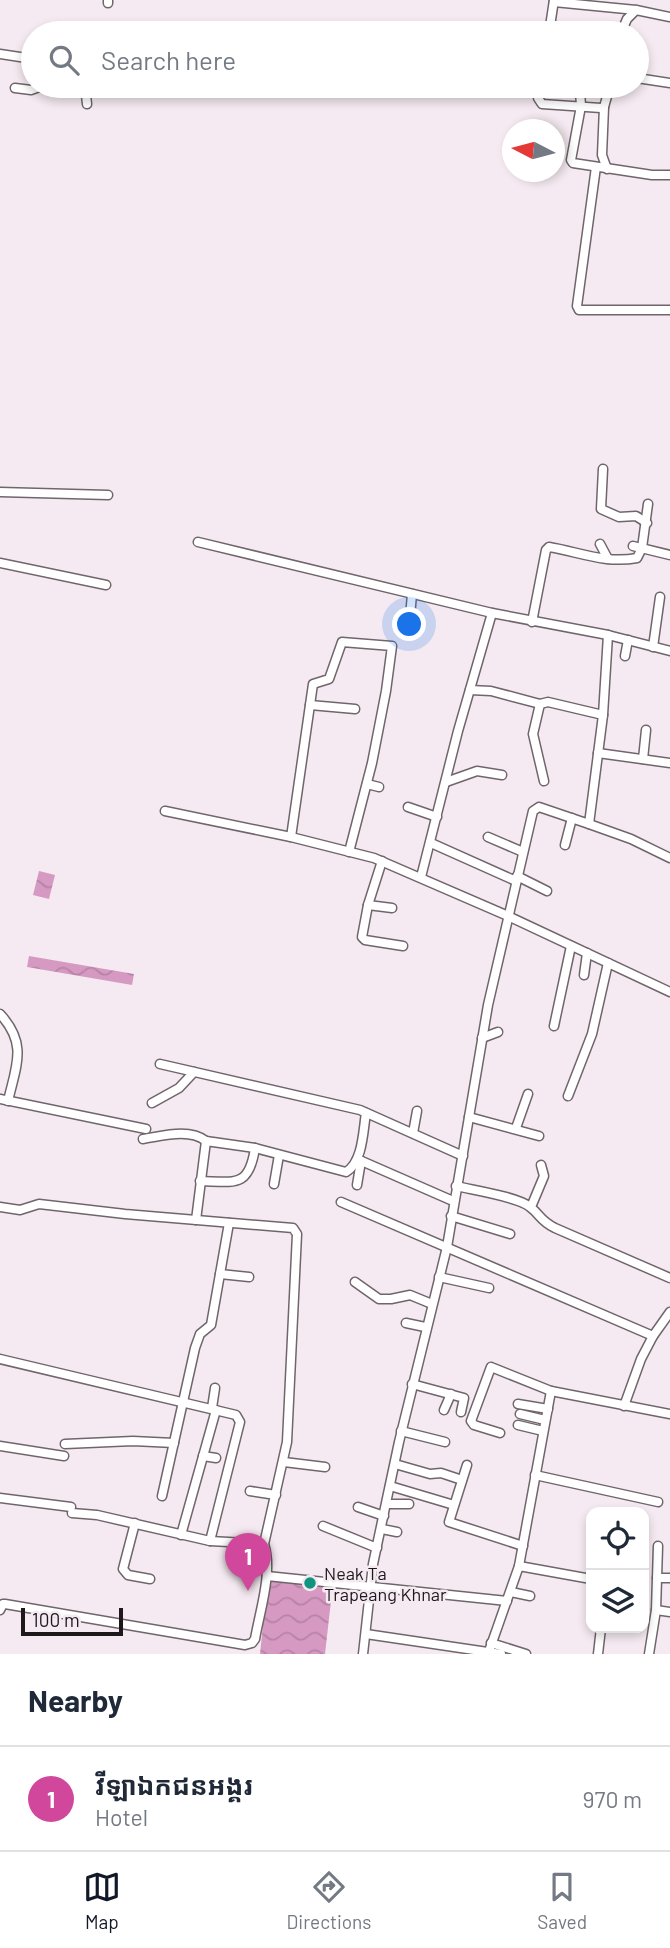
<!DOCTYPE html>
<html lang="en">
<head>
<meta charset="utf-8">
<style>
  body { margin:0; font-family:Barlow,"Noto Sans Khmer",sans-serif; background:#f2f2f3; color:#1f2937 }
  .controls { position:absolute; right:21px; bottom:21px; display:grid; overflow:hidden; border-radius:14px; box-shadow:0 4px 10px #0003 }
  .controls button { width:63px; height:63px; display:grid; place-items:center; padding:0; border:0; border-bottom:2px solid #e0e1e3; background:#fff; color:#1f2937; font:35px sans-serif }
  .compass { position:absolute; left:502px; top:119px; width:63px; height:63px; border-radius:50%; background:#fff; box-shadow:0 4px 10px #0003; rotate:276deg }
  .scale { position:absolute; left:21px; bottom:18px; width:102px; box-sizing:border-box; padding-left:7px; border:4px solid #1d191b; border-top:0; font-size:19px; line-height:24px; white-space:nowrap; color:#1d191b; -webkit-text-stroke:5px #f5eaf1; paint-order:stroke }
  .you { position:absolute; left:410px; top:625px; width:24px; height:24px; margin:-18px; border:5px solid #fff; border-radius:50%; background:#1a73e8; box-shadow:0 0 0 10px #1a73e833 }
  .badge { display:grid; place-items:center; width:46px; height:46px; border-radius:50%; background:#111827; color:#fff; font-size:23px; font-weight:700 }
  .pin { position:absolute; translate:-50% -58px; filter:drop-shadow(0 2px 4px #0008) }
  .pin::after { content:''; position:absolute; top:37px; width:24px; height:21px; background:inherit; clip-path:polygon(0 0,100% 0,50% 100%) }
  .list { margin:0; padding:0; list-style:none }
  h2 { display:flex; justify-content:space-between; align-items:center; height:91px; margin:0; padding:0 28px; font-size:30px }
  h2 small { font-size:23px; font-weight:400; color:#747a83 }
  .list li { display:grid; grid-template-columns:46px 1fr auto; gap:21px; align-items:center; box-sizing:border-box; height:105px; padding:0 28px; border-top:2px solid #e0e1e3 }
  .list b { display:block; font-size:26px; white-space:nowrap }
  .list p { margin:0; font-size:23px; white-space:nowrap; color:#747a83 }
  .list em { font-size:23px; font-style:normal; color:#747a83 }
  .icon { flex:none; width:38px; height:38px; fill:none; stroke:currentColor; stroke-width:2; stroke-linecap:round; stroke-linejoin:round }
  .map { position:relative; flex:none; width:670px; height:1654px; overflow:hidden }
  .search { position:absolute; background:#fff; box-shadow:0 4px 10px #0003; left:21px; right:21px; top:21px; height:77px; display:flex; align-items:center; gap:18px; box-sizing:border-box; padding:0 24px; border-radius:38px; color:#747a83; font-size:26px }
  .sheet { height:196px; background:#fff }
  nav { display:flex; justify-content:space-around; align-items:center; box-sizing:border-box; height:98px; border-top:2px solid #e0e1e3; background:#fff; font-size:19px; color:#747a83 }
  nav a { display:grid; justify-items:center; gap:4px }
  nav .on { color:#111827 }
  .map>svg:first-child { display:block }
  .water { fill:url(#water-waves) }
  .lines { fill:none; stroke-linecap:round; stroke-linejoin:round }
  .minor-casing { stroke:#6f656b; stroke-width:11 }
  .minor { stroke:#fff; stroke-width:8 }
  .poi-dot { fill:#10947f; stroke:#f5eaf1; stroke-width:2.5 }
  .labels { text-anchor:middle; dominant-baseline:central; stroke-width:5; stroke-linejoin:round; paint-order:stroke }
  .poi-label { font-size:18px; fill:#1d191b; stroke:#f5eaf1; text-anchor:start }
</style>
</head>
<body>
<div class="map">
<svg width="670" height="1654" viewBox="0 0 670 1654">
  <defs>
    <pattern id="water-waves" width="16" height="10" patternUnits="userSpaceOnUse" patternTransform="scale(1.75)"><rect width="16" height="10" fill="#d699c2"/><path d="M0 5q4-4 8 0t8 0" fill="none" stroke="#b783a6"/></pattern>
  </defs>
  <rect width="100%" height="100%" fill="#f5eaf1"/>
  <g class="water">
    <path d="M39,871L55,875L49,899L33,895Z"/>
    <path d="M29,956L134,974L132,985L27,967Z"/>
    <path d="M268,1577L333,1583L325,1654H260Z"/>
  </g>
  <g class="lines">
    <g class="minor-casing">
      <g id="minor">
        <path d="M554,2L636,10L670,17"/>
        <path d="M108,3V0"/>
        <path d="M549,33L554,0"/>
        <path d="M621,33L627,19L636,10"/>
        <path d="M0,54L33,59"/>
        <path d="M637,78L670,83"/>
        <path d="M85,86L87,104"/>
        <path d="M540,86L538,98L542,104L601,108L604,107L610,86"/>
        <path d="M15,88L31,90L42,86"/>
        <path d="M580,91L581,106L571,160L573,163L652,175H670"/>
        <path d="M604,107L602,155L607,169"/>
        <path d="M596,167L577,306L579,310H670"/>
        <path d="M603,469L601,509L619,517L636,516L647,523"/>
        <path d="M0,492L108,495"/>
        <path d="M198,542L492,613L608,635"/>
        <path d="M600,544L608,559"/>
        <path d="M633,546L670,555"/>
        <path d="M0,563L106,585"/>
        <path d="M410,617L412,594"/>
        <path d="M532,622L546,550L549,547C579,552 606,564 637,558L642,548L648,504"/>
        <path d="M653,647L660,597"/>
        <path d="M625,656L628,640"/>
        <path d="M470,690L491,691L540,704L548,702L603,715"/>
        <path d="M540,704L533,734L544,781"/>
        <path d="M310,705L355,709"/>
        <path d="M598,753L670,763"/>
        <path d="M643,759L646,730"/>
        <path d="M446,782L477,771L502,775"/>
        <path d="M367,784L379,787"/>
        <path d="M408,807L437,817"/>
        <path d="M165,811L291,837L374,858L508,916L670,992"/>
        <path d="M589,824L631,839L670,858"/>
        <path d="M291,837L313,684L329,679L342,642L392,646L386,691L372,763L349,852"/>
        <path d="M488,837L523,852"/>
        <path d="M431,843L516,881"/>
        <path d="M565,845L572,818"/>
        <path d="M382,861L368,905L362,937L365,940L403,946"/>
        <path d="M517,876L547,891"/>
        <path d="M421,877L458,731L492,613"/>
        <path d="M368,905L392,908"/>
        <path d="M584,975L587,953"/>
        <path d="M0,1014C28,1044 16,1066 8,1101"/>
        <path d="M554,1026L571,946"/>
        <path d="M482,1038L498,1032"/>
        <path d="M160,1064L360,1110L463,1156"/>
        <path d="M568,1096L592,1034L608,963"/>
        <path d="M0,1099L146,1129"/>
        <path d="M152,1103L179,1088L194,1072"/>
        <path d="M469,1117L539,1136"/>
        <path d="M516,1128L528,1094"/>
        <path d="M413,1133L417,1111"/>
        <path d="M143,1139C163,1136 189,1128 206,1141"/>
        <path d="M357,1159L453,1201"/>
        <path d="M200,1181C235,1182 249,1188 255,1148"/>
        <path d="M274,1184L279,1155"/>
        <path d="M357,1185L361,1161"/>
        <path d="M456,1186C472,1190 519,1197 530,1207C541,1215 539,1220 555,1228L670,1278"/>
        <path d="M341,1202L653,1336"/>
        <path d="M0,1207L20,1210L39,1204L125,1214L293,1228L297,1234L287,1442L264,1544C273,1572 260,1610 255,1639L252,1643L245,1645L5,1604H3L0,1610"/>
        <path d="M531,1207L544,1176L541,1165"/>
        <path d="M451,1216L510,1234"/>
        <path d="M196,1220L206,1141L255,1148L346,1172C363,1162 363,1131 366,1113"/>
        <path d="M220,1274L249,1277"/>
        <path d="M439,1277L489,1288"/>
        <path d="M355,1282L379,1299H391L410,1295L432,1304"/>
        <path d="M406,1323L425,1327"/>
        <path d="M0,1359L236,1415L240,1422L210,1541"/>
        <path d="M412,1384L464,1398L461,1412"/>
        <path d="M518,1404L548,1409"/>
        <path d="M624,1406L641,1359L653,1336L670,1312"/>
        <path d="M212,1408L215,1388"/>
        <path d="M444,1410L451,1394"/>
        <path d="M520,1414L545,1420"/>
        <path d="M518,1425L543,1431"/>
        <path d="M401,1431L445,1442"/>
        <path d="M500,1433L474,1425L471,1421L491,1367L551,1391L670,1414"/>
        <path d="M65,1444L133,1441L174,1443"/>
        <path d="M0,1446L64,1456"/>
        <path d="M203,1456L216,1458"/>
        <path d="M284,1462L325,1467"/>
        <path d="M395,1464L430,1474L441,1473L462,1480"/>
        <path d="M467,1465L449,1522L523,1546"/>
        <path d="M535,1475L658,1502"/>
        <path d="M390,1486L454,1505"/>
        <path d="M250,1491L276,1495"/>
        <path d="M162,1496L195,1348L200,1334L211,1325L229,1223"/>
        <path d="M0,1498L71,1507"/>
        <path d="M387,1504H409"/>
        <path d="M358,1507L384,1516"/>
        <path d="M72,1513L97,1515L210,1541L264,1544"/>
        <path d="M135,1523L123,1569L128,1575L150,1579"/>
        <path d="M323,1526L377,1548"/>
        <path d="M382,1529L397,1532"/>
        <path d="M181,1535L216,1410"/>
        <path d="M519,1566L591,1579"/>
        <path d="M267,1576L507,1601"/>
        <path d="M657,1578H670"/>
        <path d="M511,1592L530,1596"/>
        <path d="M656,1610L670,1612"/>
        <path d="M366,1634L501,1654"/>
        <path d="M491,1643L526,1654"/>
        <path d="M363,1654L373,1564L399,1442L447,1247L488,1005L533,811L539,807L589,824L603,715L608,635L670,651"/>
        <path d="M488,1654L519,1566L551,1391"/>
        <path d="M598,1654L601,1628"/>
        <path d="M649,1654L656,1610L658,1546"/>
      </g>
    </g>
    <use href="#minor" class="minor"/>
  </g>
  <circle class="poi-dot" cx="310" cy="1583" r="7"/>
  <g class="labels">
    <g class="poi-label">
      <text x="324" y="1573">Neak Ta<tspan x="324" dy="21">Trapeang Khnar</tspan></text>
    </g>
  </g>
</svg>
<div class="controls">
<button><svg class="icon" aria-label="locate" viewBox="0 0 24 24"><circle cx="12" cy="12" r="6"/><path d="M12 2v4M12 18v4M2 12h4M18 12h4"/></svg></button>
<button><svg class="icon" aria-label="layers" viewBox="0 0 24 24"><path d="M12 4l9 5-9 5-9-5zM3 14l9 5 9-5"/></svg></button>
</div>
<svg class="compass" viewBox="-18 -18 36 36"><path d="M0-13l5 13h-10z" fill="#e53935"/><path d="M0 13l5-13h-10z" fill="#747a83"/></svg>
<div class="scale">100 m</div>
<div class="you"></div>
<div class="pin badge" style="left:248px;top:1591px;background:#d1479c">1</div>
<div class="search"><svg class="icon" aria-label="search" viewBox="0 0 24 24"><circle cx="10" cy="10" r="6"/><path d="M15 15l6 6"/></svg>Search here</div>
</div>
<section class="sheet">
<h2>Nearby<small></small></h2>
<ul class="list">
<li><span class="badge" style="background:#d1479c">1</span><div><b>វីឡាឯកជនអង្គរ</b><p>Hotel</p></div><em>970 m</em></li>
</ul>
</section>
<nav>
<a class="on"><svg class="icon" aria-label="map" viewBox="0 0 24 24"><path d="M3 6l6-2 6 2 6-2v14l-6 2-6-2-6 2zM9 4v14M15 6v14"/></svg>Map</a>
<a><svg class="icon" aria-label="directions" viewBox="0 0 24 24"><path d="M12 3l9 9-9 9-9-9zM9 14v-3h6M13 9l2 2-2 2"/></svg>Directions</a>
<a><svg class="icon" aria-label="saved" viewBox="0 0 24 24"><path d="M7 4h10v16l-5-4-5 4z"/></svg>Saved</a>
</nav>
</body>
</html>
